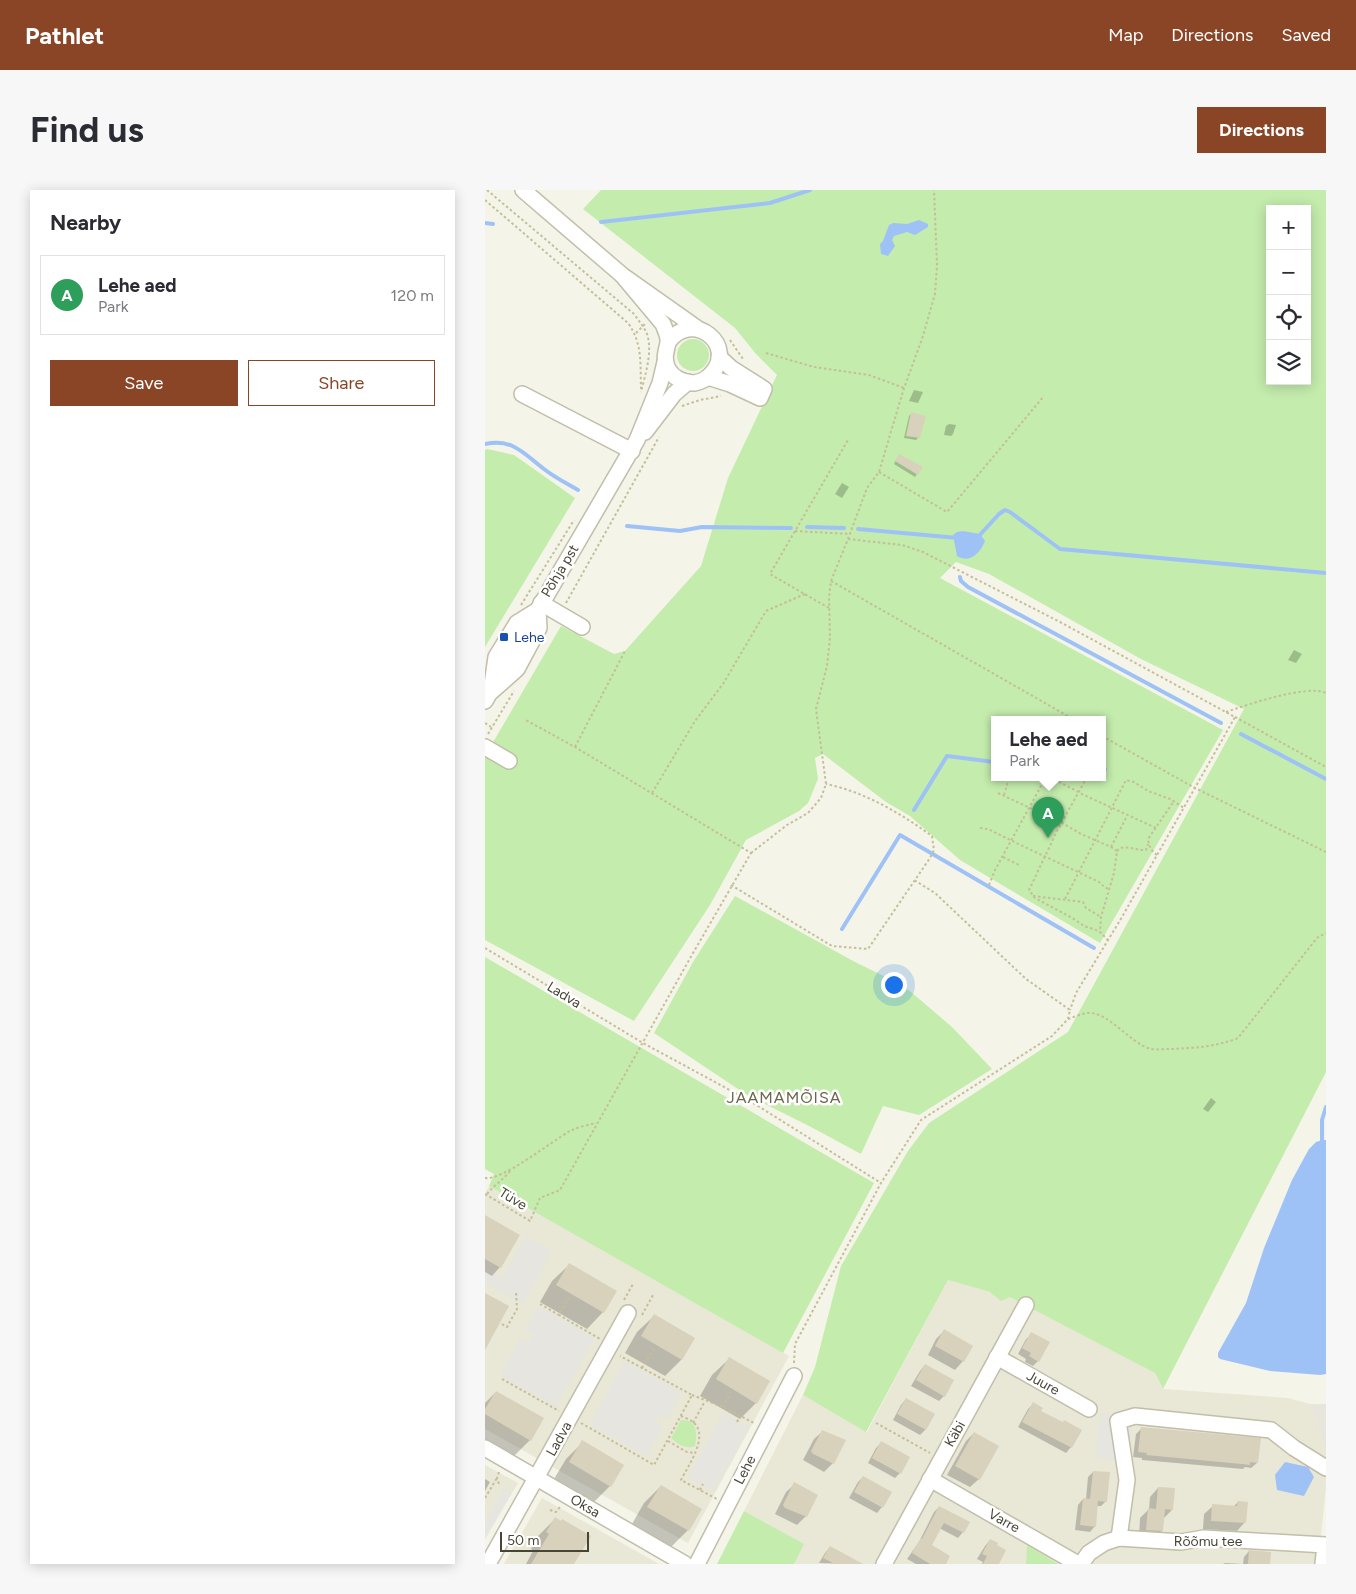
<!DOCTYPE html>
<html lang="en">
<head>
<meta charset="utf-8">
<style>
  body { margin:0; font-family:Figtree,sans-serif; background:#f7f7f7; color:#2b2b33 }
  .controls { position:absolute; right:15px; top:15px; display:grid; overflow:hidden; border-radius:0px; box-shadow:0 2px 12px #0003 }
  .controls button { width:45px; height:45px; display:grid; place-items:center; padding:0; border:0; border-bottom:1px solid #e1e1e2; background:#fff; color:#2b2b33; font:25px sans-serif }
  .scale { position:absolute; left:15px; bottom:12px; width:89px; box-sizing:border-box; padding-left:5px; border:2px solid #494536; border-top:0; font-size:14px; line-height:18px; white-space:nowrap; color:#494536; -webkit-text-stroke:4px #fff; paint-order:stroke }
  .you { position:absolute; left:408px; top:794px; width:18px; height:18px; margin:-12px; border:4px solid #fff; border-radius:50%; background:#1a73e8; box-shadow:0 0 0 8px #1a73e833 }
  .badge { display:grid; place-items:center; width:32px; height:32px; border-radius:50%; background:#8a4526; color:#fff; font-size:16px; font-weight:700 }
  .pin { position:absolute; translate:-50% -41px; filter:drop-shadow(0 1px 2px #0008) }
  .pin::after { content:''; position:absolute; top:26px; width:18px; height:15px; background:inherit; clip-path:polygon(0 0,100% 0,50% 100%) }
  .popup { position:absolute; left:506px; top:526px; width:115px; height:65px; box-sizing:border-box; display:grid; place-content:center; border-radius:0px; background:#fff; filter:drop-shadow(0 1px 4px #0005); font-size:16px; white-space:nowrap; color:#7c7c81 }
  .popup b { font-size:19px; color:#2b2b33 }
  .popup::after { content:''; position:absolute; left:50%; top:100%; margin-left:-10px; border:10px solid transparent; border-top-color:#fff }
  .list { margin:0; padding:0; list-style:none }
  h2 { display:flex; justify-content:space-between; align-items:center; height:65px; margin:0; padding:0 20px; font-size:21px }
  h2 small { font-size:16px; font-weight:400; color:#7c7c81 }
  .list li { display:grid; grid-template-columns:32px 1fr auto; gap:15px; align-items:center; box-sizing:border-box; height:80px; margin:0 10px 10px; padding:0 10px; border:1px solid #e1e1e2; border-radius:0px }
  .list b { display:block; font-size:19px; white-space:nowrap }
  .list p { margin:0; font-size:16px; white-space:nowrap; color:#7c7c81 }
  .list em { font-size:16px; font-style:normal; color:#7c7c81 }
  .actions { display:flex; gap:10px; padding:15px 20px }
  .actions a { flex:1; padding:11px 0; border:1px solid #8a4526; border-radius:0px; text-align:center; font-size:18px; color:#8a4526 }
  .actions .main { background:#8a4526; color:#fff }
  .icon { flex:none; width:28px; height:28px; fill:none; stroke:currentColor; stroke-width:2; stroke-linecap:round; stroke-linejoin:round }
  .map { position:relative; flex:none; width:841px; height:1374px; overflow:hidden; border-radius:0px }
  header { display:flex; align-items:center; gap:30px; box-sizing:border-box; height:70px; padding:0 25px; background:#8a4526; color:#fff }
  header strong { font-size:24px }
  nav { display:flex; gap:28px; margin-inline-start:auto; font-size:18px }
  .intro { display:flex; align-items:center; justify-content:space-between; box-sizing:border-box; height:120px; padding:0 30px }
  h1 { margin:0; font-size:35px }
  .button { padding:12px 22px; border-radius:0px; background:#8a4526; color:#fff; font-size:18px; font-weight:700 }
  main { display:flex; gap:30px; padding:0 30px }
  aside { flex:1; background:#fff; border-radius:0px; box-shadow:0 2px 12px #0003 }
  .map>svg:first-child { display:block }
  .residential { fill:#e9e7d5 }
  .industrial { fill:#e7e5dc }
  .green { fill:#c4ecad; fill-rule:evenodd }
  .parking { fill:#e6e5e0 }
  .water { fill:#9fc2f6 }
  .shadow { fill:#0003 }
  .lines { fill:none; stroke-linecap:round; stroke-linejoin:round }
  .stream { stroke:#9fc2f6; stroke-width:4 }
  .building { fill:#d8d2bc }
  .minor-casing { stroke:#c1bea9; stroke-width:18 }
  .path { stroke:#c4be99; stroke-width:2; stroke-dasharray:2.5 2.5; stroke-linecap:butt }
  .minor { stroke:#fff; stroke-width:15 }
  .transit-dot { fill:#1a4fb4; stroke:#fff; stroke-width:2 }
  .labels { text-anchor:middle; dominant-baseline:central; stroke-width:5; stroke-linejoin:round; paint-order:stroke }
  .street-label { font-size:14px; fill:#494536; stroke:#fff }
  .transit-label { font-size:14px; fill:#164399; stroke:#fff; text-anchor:start }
  .quarter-label { font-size:16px; letter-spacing:1px; fill:#6d664c; stroke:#fff }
</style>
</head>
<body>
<header>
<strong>Pathlet</strong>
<nav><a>Map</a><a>Directions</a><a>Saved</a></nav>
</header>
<div class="intro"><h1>Find us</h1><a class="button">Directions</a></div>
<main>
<aside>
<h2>Nearby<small></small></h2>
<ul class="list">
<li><span class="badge" style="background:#2e9e5b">A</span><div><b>Lehe aed</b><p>Park</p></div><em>120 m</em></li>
</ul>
<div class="actions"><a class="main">Save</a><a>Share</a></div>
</aside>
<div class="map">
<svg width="841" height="1374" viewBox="0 0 841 1374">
  <rect width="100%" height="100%" fill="#f5f4e8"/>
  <g class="residential">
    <path d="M4,996L304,1166L203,1353L0,1239V1004Z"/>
    <path d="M463,1090L505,1102L516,1110L525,1107L552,1119L670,1183L678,1199L803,1208L825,1214L841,1263V1297L833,1374H573L542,1356L541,1374H309L318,1354L259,1321L318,1205L382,1242Z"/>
    <path d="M0,1275L33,1293L0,1349Z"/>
    <path d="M57,1308L174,1374H19Z"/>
  </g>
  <path class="industrial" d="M825,1214H841V1263Z"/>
  <g class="green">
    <path d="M116,0H841V882L678,1199L670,1183L525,1107L516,1111L505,1102L463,1090L381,1242L318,1205L330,1177L356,1076L423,961L444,933L583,842L759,519L656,469L504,384L471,372L455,388L738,540L615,753L475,670L425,626L401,612L338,564L330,568L333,589L323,613L314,621L261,650L225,715L149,831L0,750V566L76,436L129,464L140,461L216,376L243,288L292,185L271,164L250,138L98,19ZM785,19H822V191H785ZM509,529H617V587H509Z"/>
    <circle cx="208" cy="165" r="16"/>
    <path d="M2,259L29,265L90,308L0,457V260Z"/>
    <path d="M250,706L370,772L413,793L426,802L467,837L507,879L434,925L398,916L376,964L326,937L262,905L169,843L208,772Z"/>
    <path d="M0,767L389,993L298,1163L4,996L9,984L0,979Z"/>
    <path d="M196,1230C213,1229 212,1245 210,1256C201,1260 193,1254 186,1248Z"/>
    <path d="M259,1321L319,1354L309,1374H232Z"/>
    <path d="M542,1355L573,1374H541Z"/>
  </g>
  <g class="parking">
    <path d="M41,1046L67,1061L38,1114L0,1092V1079L18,1088Z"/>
    <path d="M54,1116L110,1148L71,1217L15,1185L35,1149L43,1153L49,1143L41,1139Z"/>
    <path d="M140,1171L197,1202L182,1229L174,1225L170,1232L178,1237L161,1266L105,1235Z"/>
    <path d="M238,1223L264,1237L228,1302L203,1288Z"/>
    <path d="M616,1223L648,1226L643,1268L632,1271L611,1267Z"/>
    <path d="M20,1298L27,1302L0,1349V1332Z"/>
  </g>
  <g class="water">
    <path d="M434,30L443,34V37L430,45L422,42L409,46L407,50L410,56L403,66L396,64L395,54L398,51L404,35L408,33L422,34Z"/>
    <path d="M478,341L495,344L500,351C495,363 485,374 472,366L468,345L472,342Z"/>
    <path d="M837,950H841V1184L835,1185L785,1181L735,1169L733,1167V1163L761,1113L779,1058L807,990L824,959L831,952Z"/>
    <path d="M800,1272L823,1277L829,1287L819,1306L792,1300L790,1285Z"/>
  </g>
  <g class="shadow">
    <path d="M429,200L438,202L433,213L424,211Z"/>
    <path d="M427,223L440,227L433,248L431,250L419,248L424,226Z"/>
    <path d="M464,234L471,235L468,244L466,246L459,245L461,236Z"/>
    <path d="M412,268L432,284L430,287L409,274Z"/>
    <path d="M357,293L364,297L357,308L350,304Z"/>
    <path d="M809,460L817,464L811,473L803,470Z"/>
    <path d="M726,908L731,912L723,922L718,919Z"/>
    <path d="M0,1030L15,1077L7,1086L0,1082Z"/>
    <path d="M84,1075L118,1122L102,1139L55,1112L67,1091Z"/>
    <path d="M169,1126L209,1149L196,1170L180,1186L140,1163L152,1142Z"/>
    <path d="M459,1141L478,1171L470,1180L443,1165L451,1149Z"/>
    <path d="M547,1144L553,1171L548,1176L540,1172L541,1169L533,1164L541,1149Z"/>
    <path d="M244,1169L271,1213L255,1229L215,1206L227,1185Z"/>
    <path d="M440,1175L459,1206L454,1211L426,1196L435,1181Z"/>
    <path d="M11,1202L45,1250L29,1266L0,1250V1213Z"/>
    <path d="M421,1209L449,1224L440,1240L435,1245L408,1230L416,1215Z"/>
    <path d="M548,1214L586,1257L581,1263L533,1237L543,1219Z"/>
    <path d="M657,1238L775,1250L772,1273L766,1278L760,1277L758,1279L657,1270V1268L648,1267L651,1244Z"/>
    <path d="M338,1241L359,1251L348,1273L339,1282L318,1270L329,1249Z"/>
    <path d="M489,1243L494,1289L485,1297L462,1285L481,1251Z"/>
    <path d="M98,1252L125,1296L108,1313L69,1289L81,1269Z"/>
    <path d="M396,1253L415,1283L410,1288L383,1273L391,1258Z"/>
    <path d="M608,1282L621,1311L616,1316H612L610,1336L605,1342L590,1340L593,1315L598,1309H601L603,1287Z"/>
    <path d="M378,1287L397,1317L392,1323L364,1308L373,1292Z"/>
    <path d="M0,1289L5,1292L0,1301Z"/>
    <path d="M310,1294L321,1326L312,1335L290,1324L301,1302Z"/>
    <path d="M176,1296L203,1340L186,1357L147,1334L159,1313Z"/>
    <path d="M673,1298L687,1320L679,1328L677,1341L669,1349L654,1348L655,1328L664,1319L665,1307Z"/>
    <path d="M753,1312L760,1332L752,1341L718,1339L719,1324L728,1316L748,1317Z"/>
    <path d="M454,1317L478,1342L473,1348L454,1338L445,1356L459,1374H431L422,1369L434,1352L449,1322Z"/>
    <path d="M70,1329L85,1374H41L48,1361L46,1359L53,1346Z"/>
    <path d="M505,1350L510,1356L513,1374H497L498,1372L492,1369L500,1356Z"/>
    <path d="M345,1357L368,1374L334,1373L340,1363Z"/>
    <path d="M764,1361L784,1374H758L759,1367Z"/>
    <path d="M740,1373L758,1374H738Z"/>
  </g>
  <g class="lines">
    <g class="stream">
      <path d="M116,32L285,13L325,0"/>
      <path d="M0,33L8,34"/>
      <path d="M0,254C28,248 39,264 59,279C69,287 81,293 93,300"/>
      <path d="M142,336L195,341L217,337L306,338"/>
      <path d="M322,337L359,338"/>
      <path d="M373,339L473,348"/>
      <path d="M493,347L514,324L520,320L525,322L575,359L841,383"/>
      <path d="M475,387L476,391L483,397L736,533"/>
      <path d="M756,544L841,589"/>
      <path d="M617,579H620"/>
      <path d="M429,620L462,566L509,572"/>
      <path d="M357,739L415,645L609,758"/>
      <path d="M837,950V930L841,917"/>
    </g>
  </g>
  <g class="building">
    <path d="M426,222L441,226L435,248L421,246Z"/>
    <path d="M414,264L438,277L433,285L410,271Z"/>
    <path d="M0,1025L35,1045L16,1078L0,1069Z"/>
    <path d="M84,1073L132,1101L119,1123L71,1095Z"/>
    <path d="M0,1103L24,1116L0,1160Z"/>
    <path d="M169,1124L210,1148L197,1170L156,1146Z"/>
    <path d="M459,1139L488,1156L479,1172L450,1156Z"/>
    <path d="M546,1142L565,1152L554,1172L544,1166L546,1163L537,1158Z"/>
    <path d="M244,1167L285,1191L272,1214L231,1189Z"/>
    <path d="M440,1174L469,1190L460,1207L431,1190Z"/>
    <path d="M11,1201L59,1228L46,1251L0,1224V1219Z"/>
    <path d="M421,1208L450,1224L441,1240L412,1224Z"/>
    <path d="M548,1212L558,1218L556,1221L578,1232L579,1230L597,1240L587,1258L537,1232Z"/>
    <path d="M656,1237L776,1248L773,1273L765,1272V1275L757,1274L661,1265L662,1263L653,1262Z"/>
    <path d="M337,1240L361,1250L349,1274L328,1264L326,1261Z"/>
    <path d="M489,1242L514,1256L495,1290L470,1276Z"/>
    <path d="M97,1250L139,1275L126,1297L84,1272Z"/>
    <path d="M396,1251L425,1267L416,1284L387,1268Z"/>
    <path d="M608,1281L625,1282L622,1312L613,1311L611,1337L595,1335L598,1308L605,1309Z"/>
    <path d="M378,1286L407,1302L398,1318L369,1302Z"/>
    <path d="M309,1292L333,1305L322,1327L300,1318L298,1315Z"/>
    <path d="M176,1295L217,1319L204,1341L162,1317Z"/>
    <path d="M673,1297L690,1298L688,1320L680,1319L678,1341L661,1340L663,1318L671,1319Z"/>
    <path d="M753,1311L763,1312L761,1333L726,1331L727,1314L752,1316Z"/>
    <path d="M454,1316L485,1332L479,1343L459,1333L447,1355L465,1366L461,1374H445L427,1363L436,1348L437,1349Z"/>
    <path d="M70,1327L76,1331L77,1329L106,1346L89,1374H46L64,1344L61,1342Z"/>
    <path d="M505,1349L513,1353L512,1355L521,1360L514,1374H498L502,1366L497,1364Z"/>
    <path d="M345,1356L378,1374H350L338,1368Z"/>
    <path d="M764,1360L786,1362L785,1374H763Z"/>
  </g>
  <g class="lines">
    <g class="minor-casing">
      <g id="minor">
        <path d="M38,0L137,85L212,138"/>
        <path d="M137,85L178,134C180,140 184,146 183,153C181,162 178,169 183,179C188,188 199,193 209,193C215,192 222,189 226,184C253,157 209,118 183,152"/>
        <path d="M223,187L245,194L275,208L279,199L246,178L234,167"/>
        <path d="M37,204L147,261"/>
        <path d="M160,242L189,204L203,192"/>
        <path d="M56,413L97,437"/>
        <path d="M53,420L54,438L32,479L6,502L11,467L32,433Z"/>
        <path d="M0,511L152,250L175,193L180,172"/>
        <path d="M0,557L24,571"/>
        <path d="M512,1167L604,1219"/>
        <path d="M0,1258L200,1374"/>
        <path d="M445,1289L593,1374"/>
        <path d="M634,1348L642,1290L633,1231L650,1226L786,1240L809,1258L841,1278"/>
        <path d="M3,1374L143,1123"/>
        <path d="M212,1374L309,1186"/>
        <path d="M399,1374L541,1115"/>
        <path d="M596,1374L604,1363L619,1353L634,1348L696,1352L719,1348L840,1355L838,1374"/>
      </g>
    </g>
    <g class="path">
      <path d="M2,0L149,124C154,131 159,137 162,144C168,162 160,185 156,202"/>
      <path d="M0,10L143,133C158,154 155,174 156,199"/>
      <path d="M151,143L161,133"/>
      <path d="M245,150L258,169"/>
      <path d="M281,163L329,177L384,185L419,198"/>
      <path d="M197,216L215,210L236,206"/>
      <path d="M394,282L462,322L559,206"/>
      <path d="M310,341L365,344"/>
      <path d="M363,349L417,355L438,362L575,432L750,527L637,727L591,803L585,820"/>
      <path d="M346,391L588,529"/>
      <path d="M81,413L174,247"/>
      <path d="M36,415L89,330"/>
      <path d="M344,418L285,384L363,250"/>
      <path d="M741,522C761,515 823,494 841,503"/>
      <path d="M750,527L841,577"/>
      <path d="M0,533L6,537"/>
      <path d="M3,544L29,501"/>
      <path d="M617,546L710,598L841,662"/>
      <path d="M90,557L140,461"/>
      <path d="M565,587L599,605L671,638"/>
      <path d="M602,587L572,641L544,700L550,708L589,729L599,736L614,741"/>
      <path d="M167,603L210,531L238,494L281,421L320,404"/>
      <path d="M513,603L577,633L596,644L626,657L632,661L629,683L616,727L615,742L623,750"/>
      <path d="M519,605L524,588"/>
      <path d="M495,638L503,639C539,657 576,674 612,691C617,693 617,697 624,699"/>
      <path d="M626,657L642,626"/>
      <path d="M632,661L635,658C645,656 654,661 661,660L663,654"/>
      <path d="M266,663L302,635L323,623L336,608L341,594L331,519L342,476L345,448L344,407L346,391L363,349L382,298L394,282L419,198L437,149L450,104L452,75L449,0"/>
      <path d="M672,665C666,661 664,656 663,649L689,611"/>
      <path d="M518,667L534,675"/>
      <path d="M246,695L347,756L383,759L445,668L449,660L447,646C415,623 380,602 341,594"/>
      <path d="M504,695L510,680L561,587"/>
      <path d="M548,706L598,712L601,718L616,727"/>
      <path d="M580,709L641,590L649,592L663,601L685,609L699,618"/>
      <path d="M0,758L158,853L265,911L396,993"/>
      <path d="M583,829C589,827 596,824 602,823C624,821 644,853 666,859C671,860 679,859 685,859C709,858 731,857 753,848L832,748L841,743"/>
      <path d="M0,988C17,991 67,951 85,941C93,937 103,935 111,933"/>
      <path d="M0,1004L45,1031L55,1008L75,1000L208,763L266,663L90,557L39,529"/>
      <path d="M2,1004C9,995 18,990 25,981"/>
      <path d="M84,1107L74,1125L115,1149"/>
      <path d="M139,1110L148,1094"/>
      <path d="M55,1114L74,1125"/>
      <path d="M157,1125L168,1105"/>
      <path d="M17,1134L22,1137L32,1119L31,1101"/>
      <path d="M309,1173L310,1154L396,993L436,930L567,846L583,829L585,820L541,789L450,703L429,690"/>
      <path d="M157,1178L170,1157"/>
      <path d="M17,1189L74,1221"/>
      <path d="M207,1205L238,1217L269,1233"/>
      <path d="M238,1217L246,1201"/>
      <path d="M196,1226C200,1228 207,1230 210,1234C223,1248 203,1276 196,1290L232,1309"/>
      <path d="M252,1232L255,1226"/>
      <path d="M96,1233L169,1275L207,1205L135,1166"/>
      <path d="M208,1233L220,1211"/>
      <path d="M391,1233L445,1263"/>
      <path d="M183,1251L202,1262L210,1263"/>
      <path d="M14,1282L12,1288L14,1294"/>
      <path d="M215,1300L218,1294"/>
      <path d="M0,1308L12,1288"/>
      <path d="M65,1320L71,1322L75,1317"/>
    </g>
    <use href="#minor" class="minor"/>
  </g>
  <rect class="transit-dot" x="14" y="442" width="10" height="10" rx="2.5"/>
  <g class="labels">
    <g class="street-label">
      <text transform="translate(75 381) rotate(-59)">Põhja pst</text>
      <text transform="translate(79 805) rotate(31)">Ladva</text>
      <text transform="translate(28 1009) rotate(32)">Tüve</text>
      <text transform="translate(558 1193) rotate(29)">Juure</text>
      <text transform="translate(470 1244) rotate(-61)">Käbi</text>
      <text transform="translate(74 1249) rotate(-61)">Ladva</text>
      <text transform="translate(260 1280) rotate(-63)">Lehe</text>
      <text transform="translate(100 1316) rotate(30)">Oksa</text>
      <text transform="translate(519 1331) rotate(29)">Varre</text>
      <text x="723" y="1351">Rõõmu tee</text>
    </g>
    <g class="transit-label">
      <text x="29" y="447">Lehe</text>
    </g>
    <g class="quarter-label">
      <text x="299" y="907">JAAMAMÕISA</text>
    </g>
  </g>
</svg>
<div class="controls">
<button>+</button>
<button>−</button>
<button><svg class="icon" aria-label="locate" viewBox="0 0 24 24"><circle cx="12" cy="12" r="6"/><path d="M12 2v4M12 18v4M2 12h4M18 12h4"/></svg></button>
<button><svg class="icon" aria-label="layers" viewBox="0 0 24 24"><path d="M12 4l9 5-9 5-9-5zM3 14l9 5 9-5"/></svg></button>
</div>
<div class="scale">50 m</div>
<div class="you"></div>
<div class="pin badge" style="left:563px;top:648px;background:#2e9e5b">A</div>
<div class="popup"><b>Lehe aed</b>Park</div>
</div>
</main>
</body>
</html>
